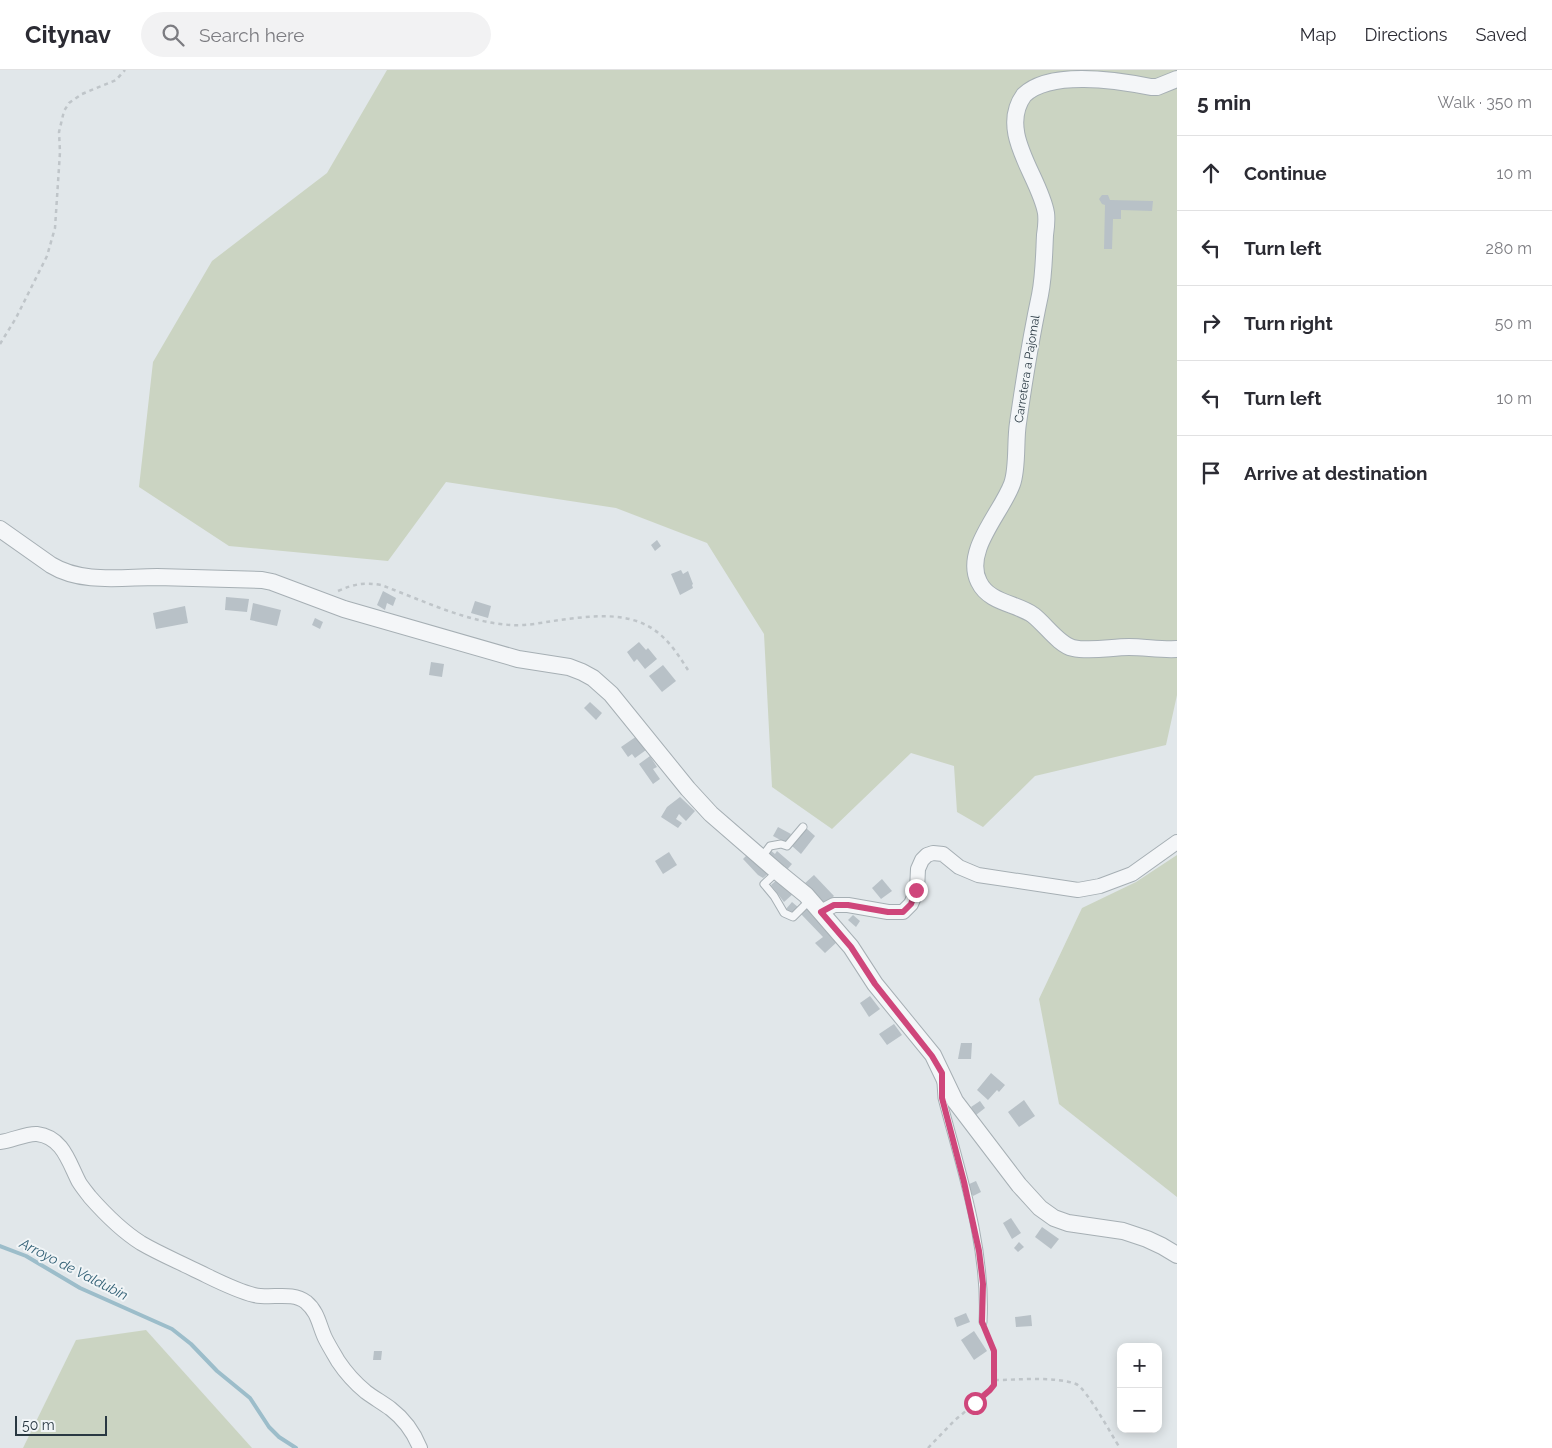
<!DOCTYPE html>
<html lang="en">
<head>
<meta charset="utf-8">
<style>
  body { margin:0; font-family:Raleway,sans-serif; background:#f2f2f3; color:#2b2b33 }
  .controls { position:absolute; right:15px; bottom:15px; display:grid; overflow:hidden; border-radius:10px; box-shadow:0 2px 12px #0003 }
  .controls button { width:45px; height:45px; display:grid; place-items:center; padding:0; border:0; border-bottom:1px solid #e1e1e2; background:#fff; color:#2b2b33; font:25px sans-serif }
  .scale { position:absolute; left:15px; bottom:12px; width:92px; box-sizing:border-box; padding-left:5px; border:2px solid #293842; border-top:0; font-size:14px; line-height:18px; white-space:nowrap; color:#293842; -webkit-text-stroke:4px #f1f5f7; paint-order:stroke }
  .stop { position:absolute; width:15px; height:15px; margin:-11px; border:4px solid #cf467b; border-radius:50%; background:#fff }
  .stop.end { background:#cf467b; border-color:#fff; box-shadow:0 1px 5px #0008 }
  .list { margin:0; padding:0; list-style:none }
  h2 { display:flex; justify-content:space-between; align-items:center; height:65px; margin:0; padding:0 20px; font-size:21px }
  h2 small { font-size:16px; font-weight:400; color:#7c7c81 }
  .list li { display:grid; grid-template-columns:32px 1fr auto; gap:15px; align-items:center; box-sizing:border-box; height:75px; padding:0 20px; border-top:1px solid #e1e1e2 }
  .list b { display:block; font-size:19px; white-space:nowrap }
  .list em { font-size:16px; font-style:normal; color:#7c7c81 }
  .icon { flex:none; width:28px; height:28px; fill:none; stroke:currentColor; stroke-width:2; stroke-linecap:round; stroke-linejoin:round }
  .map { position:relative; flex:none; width:1177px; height:1378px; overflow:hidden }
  header { display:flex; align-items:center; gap:30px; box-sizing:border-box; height:70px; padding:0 25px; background:#fff; border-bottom:1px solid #e1e1e2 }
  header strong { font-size:24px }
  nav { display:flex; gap:28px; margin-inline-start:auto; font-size:18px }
  .search { width:350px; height:45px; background:#f2f2f3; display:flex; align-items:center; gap:12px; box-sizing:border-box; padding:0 18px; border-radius:28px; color:#7c7c81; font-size:19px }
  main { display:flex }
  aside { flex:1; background:#fff }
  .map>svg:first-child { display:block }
  .green { fill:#cbd4c2 }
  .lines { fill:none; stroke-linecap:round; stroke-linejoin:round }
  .stream { stroke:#9cbdca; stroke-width:4 }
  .building { fill:#b8c1c7 }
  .service-casing { stroke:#a6afb4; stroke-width:9 }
  .minor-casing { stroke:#a6afb4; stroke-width:16 }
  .tertiary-casing { stroke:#a6afb4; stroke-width:18 }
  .path { stroke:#bfc5c9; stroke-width:2.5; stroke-dasharray:4 4; stroke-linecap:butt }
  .service { stroke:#f4f6f8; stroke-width:7 }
  .minor { stroke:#f4f6f8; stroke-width:14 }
  .tertiary { stroke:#f4f6f8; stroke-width:16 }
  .route { stroke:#cf467b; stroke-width:6 }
  .labels { text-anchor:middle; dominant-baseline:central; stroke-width:4; stroke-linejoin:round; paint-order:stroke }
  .street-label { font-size:12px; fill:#293842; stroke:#f1f5f7 }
  .water-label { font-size:14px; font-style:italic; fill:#336176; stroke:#f1f5f7 }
</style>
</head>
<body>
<header>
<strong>Citynav</strong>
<div class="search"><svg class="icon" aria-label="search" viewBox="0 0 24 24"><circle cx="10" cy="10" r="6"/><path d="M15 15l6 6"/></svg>Search here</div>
<nav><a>Map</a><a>Directions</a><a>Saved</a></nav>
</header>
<main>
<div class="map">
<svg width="1177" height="1378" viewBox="0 0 1177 1378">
  <rect width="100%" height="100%" fill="#e1e7ea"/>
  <g class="green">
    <path d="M387,0H1177V625L1166,675L1035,706L983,757L957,742L954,696L911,683L832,759L772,717L764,564L707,473L616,438L446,412L388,491L229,476L139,417L153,292L212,191L327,103Z"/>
    <path d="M1177,785V1127L1059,1034L1039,929L1082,838L1136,812Z"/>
    <path d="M146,1260L252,1378H23L76,1270Z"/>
  </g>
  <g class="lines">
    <path class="stream" d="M0,1176L26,1186L80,1218L172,1259L191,1274L217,1301L250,1328L269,1357L279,1367L296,1378"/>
  </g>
  <g class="building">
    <path d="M1102,125H1108L1110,130L1153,131L1152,141L1121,140V149H1113L1112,179H1104L1105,135L1102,134L1099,129Z"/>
    <path d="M657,470L661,476L655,481L651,475Z"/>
    <path d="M681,500L683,504L688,501L693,514L692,515L693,518L680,525L671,504Z"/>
    <path d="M383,521L396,528L393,536L387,533L385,540L377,535Z"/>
    <path d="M226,527L249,529L247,542L225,540Z"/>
    <path d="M475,531L491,536L488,548L471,543Z"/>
    <path d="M253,533L281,540L277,556L250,550Z"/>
    <path d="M185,536L188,553L156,559L153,543Z"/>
    <path d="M315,548L323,552L320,559L312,555Z"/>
    <path d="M639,572L646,580L648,578L657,589L645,599L637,589L634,592L627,582Z"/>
    <path d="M431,592L444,594L442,607L429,605Z"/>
    <path d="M663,595L676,611L662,622L649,606Z"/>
    <path d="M590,632L602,643L596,650L584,638Z"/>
    <path d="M637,666L646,680L635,688L632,684L628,687L621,677Z"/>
    <path d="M650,686L657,697L653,699L660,709L653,714L639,694Z"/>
    <path d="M680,727L695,741L686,751L679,744L676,749L682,753L678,758L661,747L667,737Z"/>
    <path d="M778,757L791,764L786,773L773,766Z"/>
    <path d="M806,758L815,766L801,784L792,776Z"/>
    <path d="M770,780L775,784L777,781L792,794L785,802L766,786Z"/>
    <path d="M669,782L677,795L663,804L655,791Z"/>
    <path d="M750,782L770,802L763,808L758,805L743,789Z"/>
    <path d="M814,805L834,826L824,835L804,814Z"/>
    <path d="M779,808L794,823L784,832L771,815Z"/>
    <path d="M882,809L892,821L881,829L872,818Z"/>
    <path d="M792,832L799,838L793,845L786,839Z"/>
    <path d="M810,836L838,871L825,883L815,873L823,867L801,844Z"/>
    <path d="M853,845L860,851L856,857L848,850Z"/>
    <path d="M870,926L880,939L869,947L860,933Z"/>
    <path d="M894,954L902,965L887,975L879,964Z"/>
    <path d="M961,973H972L971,989H958Z"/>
    <path d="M991,1003L1005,1015L999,1022L997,1020L988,1030L977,1020Z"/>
    <path d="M1024,1030L1035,1046L1019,1057L1008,1042Z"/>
    <path d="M980,1031L985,1038L976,1045L971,1037Z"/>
    <path d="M976,1111L981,1122L973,1126L967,1115Z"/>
    <path d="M1011,1148L1021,1163L1012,1169L1003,1153Z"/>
    <path d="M1042,1157L1059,1169L1051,1179L1035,1167Z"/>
    <path d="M1019,1172L1024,1177L1018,1182L1014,1178Z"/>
    <path d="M966,1243L970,1252L957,1257L954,1248Z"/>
    <path d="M1031,1245L1032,1256L1016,1257L1015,1247Z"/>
    <path d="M974,1261L987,1281L974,1290L961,1270Z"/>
    <path d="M374,1281H382L381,1290H373Z"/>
  </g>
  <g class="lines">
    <g class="service-casing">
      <g id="service">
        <path d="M762,787L770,776L781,774L787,776L803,757"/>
        <path d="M777,802L764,814L774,826L784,843L793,847L810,830"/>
        <path d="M941,1013L942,1028C961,1101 987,1176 983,1252"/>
      </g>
    </g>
    <g class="minor-casing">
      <g id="minor">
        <path d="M821,842L834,835H848L888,842H903L911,834L917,820L918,799L922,790L927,785L933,783L943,784L959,797L978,805L1078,820L1100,816L1132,804L1177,772"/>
        <path d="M0,1072C11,1071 27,1063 37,1064C63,1067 69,1093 79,1112C82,1117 87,1123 90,1127C105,1144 122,1161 141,1173C158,1183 177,1191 195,1200C214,1209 234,1220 254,1225C271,1229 292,1221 306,1232C318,1242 319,1255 325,1268C329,1276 334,1284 338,1291C346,1303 355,1313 366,1322C374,1328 383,1333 391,1339C404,1349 414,1363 420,1378"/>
      </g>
    </g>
    <g class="tertiary-casing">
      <g id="tertiary">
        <path d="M1177,9L1157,17H1151C1116,10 1050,0 1024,25C997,62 1040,107 1046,143C1047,150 1046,158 1045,165C1044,185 1044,205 1040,225C1031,267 1024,311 1018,353C1015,371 1018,398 1012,414C1002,442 963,481 979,512C989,533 1016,533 1033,545C1045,554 1059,575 1073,578C1091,582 1111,577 1129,577C1145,577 1161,580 1177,579"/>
        <path d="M0,459L51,495C82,514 122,507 157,507C192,508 227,509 262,510L272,512L344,539L518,589L569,597L582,602L593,608L611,624L688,719L711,744L779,803L806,825L851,877L875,914L933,985L955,1031L1019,1115L1040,1138L1054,1148L1068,1153L1123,1161L1147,1169L1162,1176L1177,1185"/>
      </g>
    </g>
    <g class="path">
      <path d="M0,274L16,248L47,186L55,158L60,82L59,62L64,41L69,33L82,24L116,10L125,0"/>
      <path d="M338,521C354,514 364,512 381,515C422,530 468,553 512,555C525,556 540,553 553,551C591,546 635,538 665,569C674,578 681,589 688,600"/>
      <path d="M995,1310C1018,1310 1055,1306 1076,1314C1087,1319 1112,1366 1120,1378"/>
      <path d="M928,1378L955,1350L990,1321C1002,1305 993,1276 986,1260"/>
    </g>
    <use href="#service" class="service"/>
    <use href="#minor" class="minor"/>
    <use href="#tertiary" class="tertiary"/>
  </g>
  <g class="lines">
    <path class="route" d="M916,820L911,834L903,842H888L848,835H834L821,842L851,877L875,914L932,986L942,1003V1028L964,1112L979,1181L983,1214L982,1252L994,1281V1315L990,1320L975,1333"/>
  </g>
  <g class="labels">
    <g class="street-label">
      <text transform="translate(1027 299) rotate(-81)">Carretera a Pajomal</text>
    </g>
    <g class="water-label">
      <text transform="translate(74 1199) rotate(27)">Arroyo de Valdubin</text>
    </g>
  </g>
</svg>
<div class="controls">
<button>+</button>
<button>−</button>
</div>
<div class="scale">50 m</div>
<div class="stop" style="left:975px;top:1333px"></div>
<div class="stop end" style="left:916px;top:820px"></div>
</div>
<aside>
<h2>5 min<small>Walk · 350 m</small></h2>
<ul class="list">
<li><svg class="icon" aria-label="ahead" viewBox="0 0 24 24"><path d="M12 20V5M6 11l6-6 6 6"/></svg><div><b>Continue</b></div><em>10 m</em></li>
<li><svg class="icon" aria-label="left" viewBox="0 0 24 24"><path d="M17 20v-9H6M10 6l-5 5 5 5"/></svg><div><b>Turn left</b></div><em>280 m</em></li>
<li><svg class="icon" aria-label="right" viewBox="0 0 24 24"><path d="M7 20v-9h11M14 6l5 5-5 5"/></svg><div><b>Turn right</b></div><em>50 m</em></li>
<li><svg class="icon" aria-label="left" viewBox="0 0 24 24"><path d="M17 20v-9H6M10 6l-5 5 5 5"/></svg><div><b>Turn left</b></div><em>10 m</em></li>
<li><svg class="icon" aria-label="arrive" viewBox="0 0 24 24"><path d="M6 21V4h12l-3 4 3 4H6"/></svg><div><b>Arrive at destination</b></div></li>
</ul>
</aside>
</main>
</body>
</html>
